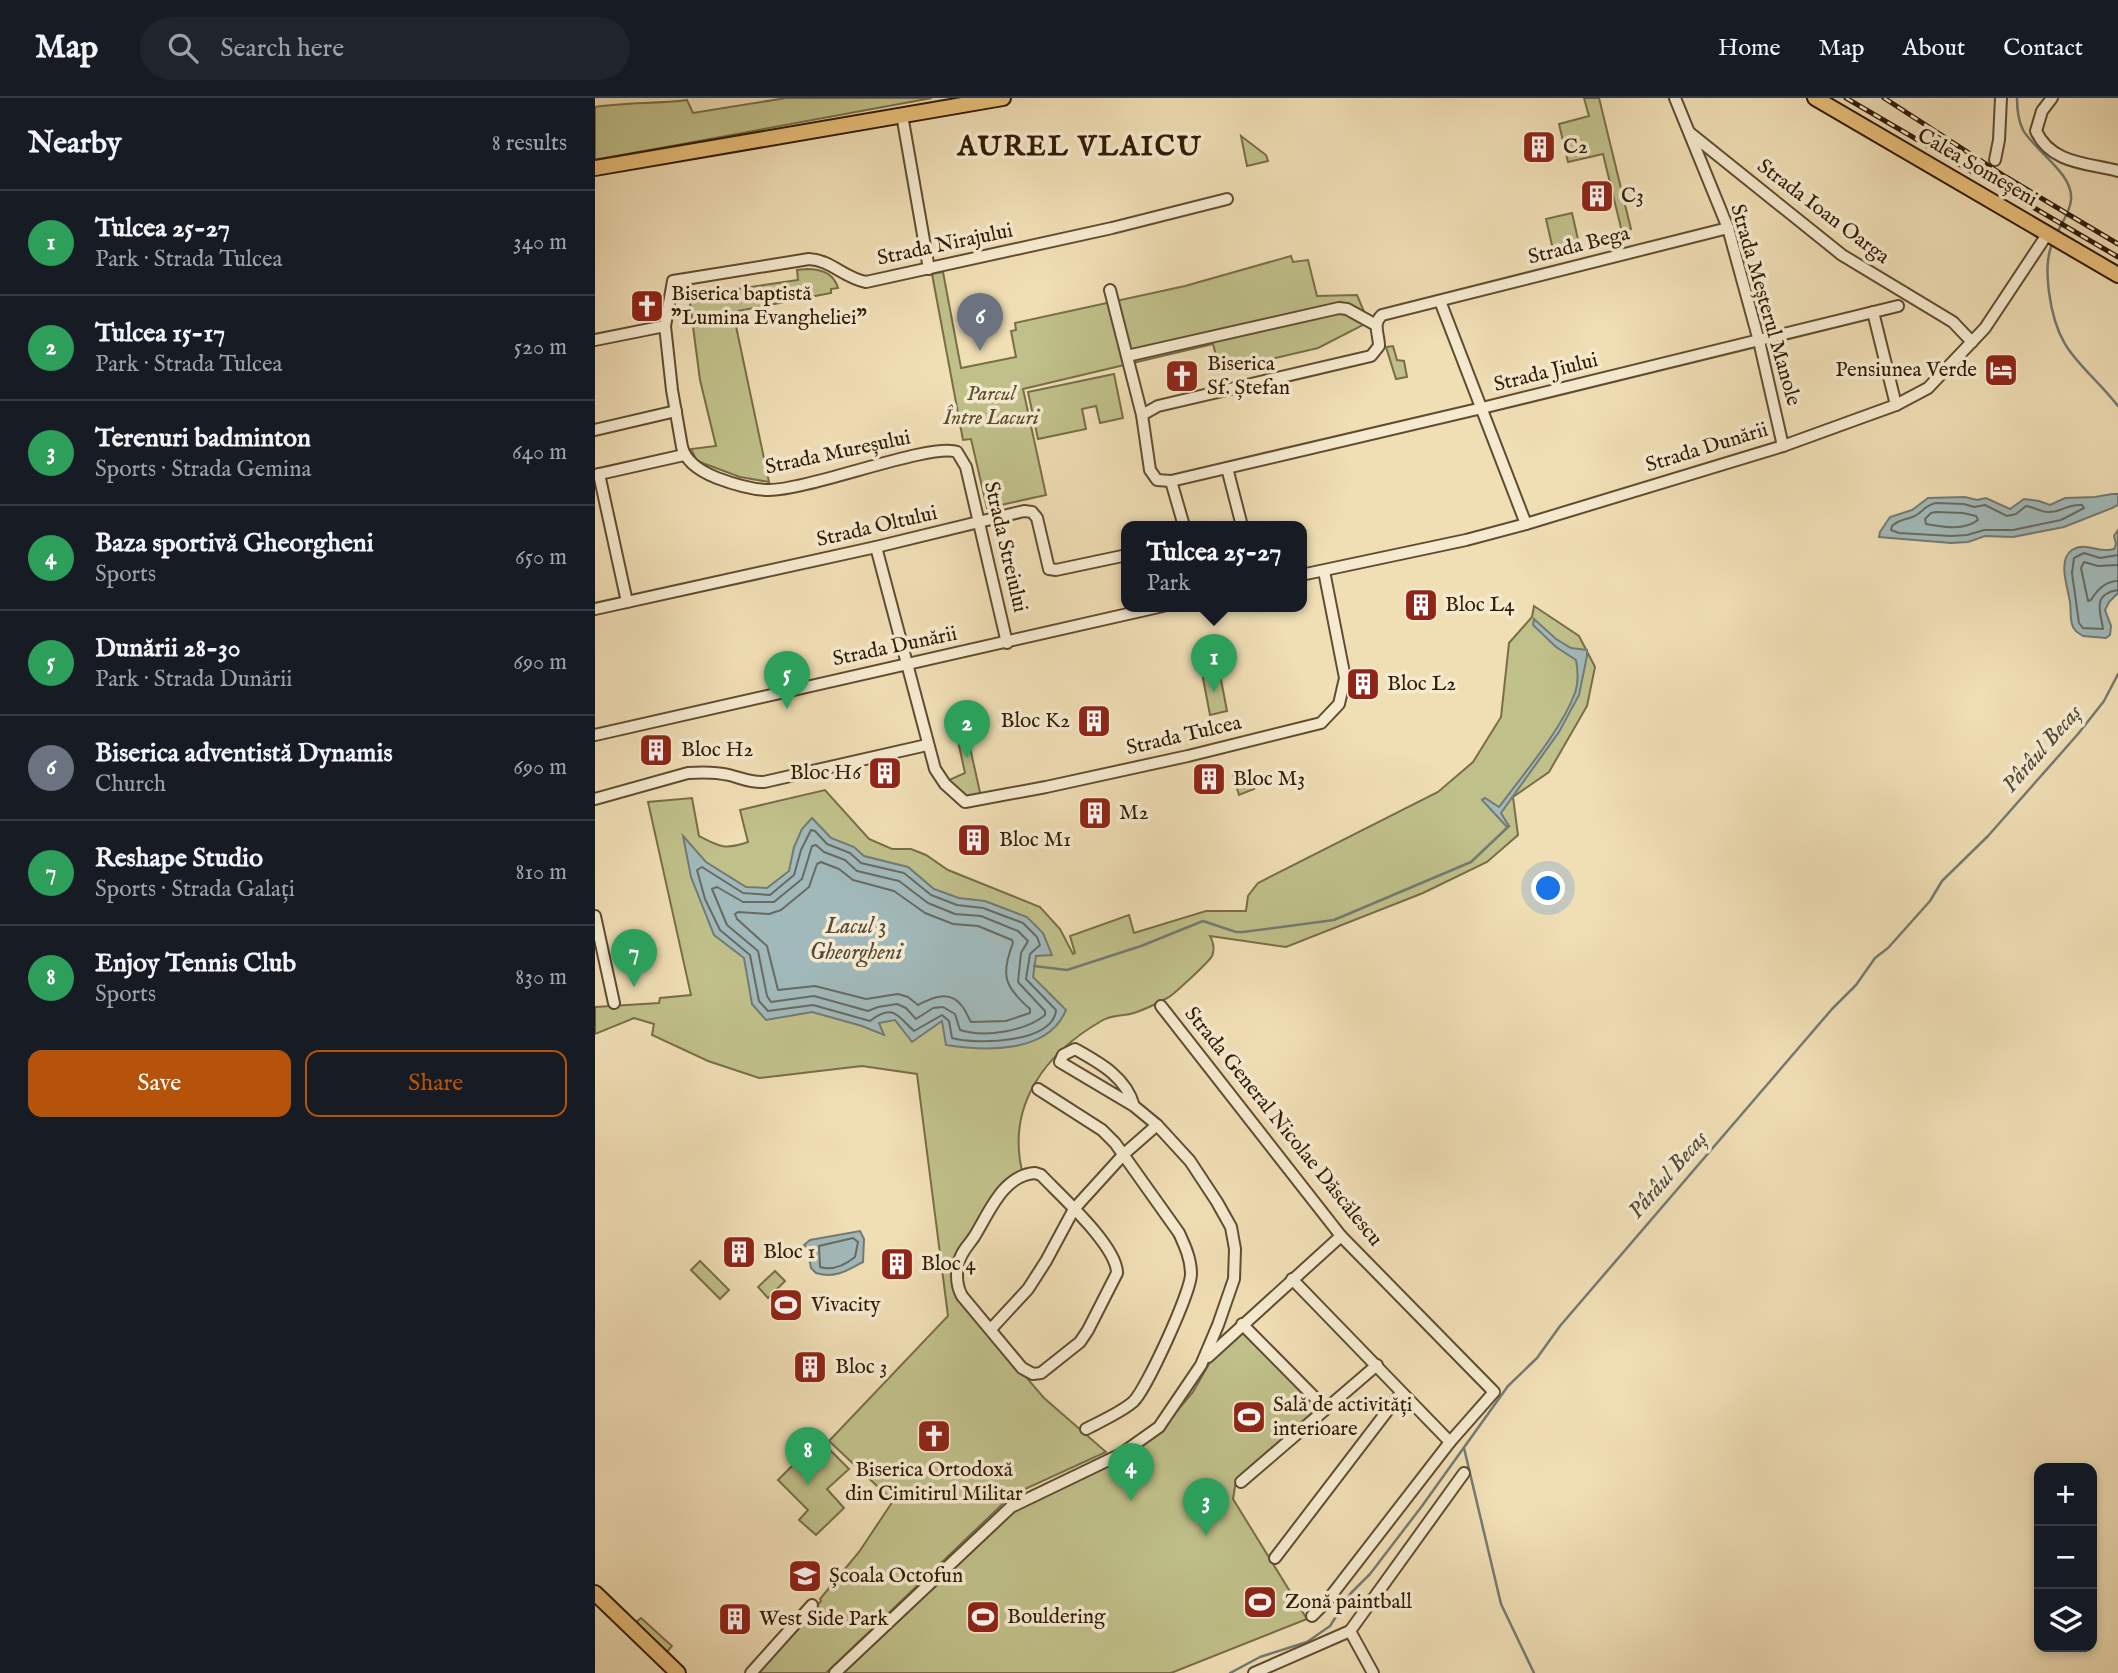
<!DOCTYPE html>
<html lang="en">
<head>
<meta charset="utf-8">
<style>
  body { margin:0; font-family:"IM FELL English",serif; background:#20242c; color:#f1f3f6 }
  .controls { position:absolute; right:21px; bottom:21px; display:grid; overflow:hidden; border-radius:14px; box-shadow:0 4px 10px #0003 }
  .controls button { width:63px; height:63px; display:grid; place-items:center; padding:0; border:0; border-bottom:2px solid #363941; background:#171b24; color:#f1f3f6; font:35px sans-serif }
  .you { position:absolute; left:954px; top:791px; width:24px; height:24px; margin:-18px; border:5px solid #fff; border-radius:50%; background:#1a73e8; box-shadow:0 0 0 10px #1a73e833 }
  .badge { display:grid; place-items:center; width:46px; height:46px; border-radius:50%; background:#b45309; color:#fff; font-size:23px; font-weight:700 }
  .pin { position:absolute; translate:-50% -58px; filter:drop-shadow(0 2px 4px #0008) }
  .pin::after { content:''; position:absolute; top:37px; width:24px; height:21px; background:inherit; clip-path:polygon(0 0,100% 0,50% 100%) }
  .popup { position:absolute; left:526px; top:423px; width:186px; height:91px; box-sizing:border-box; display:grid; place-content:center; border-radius:14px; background:#171b24; filter:drop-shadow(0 2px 5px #0005); font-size:23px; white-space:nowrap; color:#9ea1a6 }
  .popup b { font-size:26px; color:#f1f3f6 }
  .popup::after { content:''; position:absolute; left:50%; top:100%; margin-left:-14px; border:14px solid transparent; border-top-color:#171b24 }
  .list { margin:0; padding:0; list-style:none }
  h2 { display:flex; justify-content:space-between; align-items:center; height:91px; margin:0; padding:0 28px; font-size:30px }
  h2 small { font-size:23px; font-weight:400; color:#9ea1a6 }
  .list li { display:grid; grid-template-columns:46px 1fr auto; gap:21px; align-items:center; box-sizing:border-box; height:105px; padding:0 28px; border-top:2px solid #363941 }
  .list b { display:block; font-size:26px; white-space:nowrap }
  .list p { margin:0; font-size:23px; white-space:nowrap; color:#9ea1a6 }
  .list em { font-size:23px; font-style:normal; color:#9ea1a6 }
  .actions { display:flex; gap:14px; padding:21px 28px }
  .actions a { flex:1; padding:16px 0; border:2px solid #b45309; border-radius:14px; text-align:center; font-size:24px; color:#b45309 }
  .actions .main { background:#b45309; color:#fff }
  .icon { flex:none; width:38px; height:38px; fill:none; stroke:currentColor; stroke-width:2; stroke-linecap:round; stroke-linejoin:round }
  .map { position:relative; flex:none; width:1523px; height:1575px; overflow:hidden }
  header { display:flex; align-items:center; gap:42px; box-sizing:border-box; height:98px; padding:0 35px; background:#171b24; border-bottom:2px solid #363941 }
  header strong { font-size:33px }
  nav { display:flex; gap:38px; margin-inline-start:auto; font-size:24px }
  .search { width:490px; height:63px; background:#20242c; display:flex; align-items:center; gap:18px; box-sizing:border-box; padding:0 24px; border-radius:38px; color:#9ea1a6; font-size:26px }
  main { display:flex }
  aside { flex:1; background:#171b24 }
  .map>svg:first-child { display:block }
  .green { fill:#c0c08a; stroke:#786e48; stroke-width:2 }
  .water { fill:#a1b9ba; stroke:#747a72; stroke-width:2 }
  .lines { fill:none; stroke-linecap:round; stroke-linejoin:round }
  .shore { stroke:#696a60; stroke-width:2 }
  .stream { stroke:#747a72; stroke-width:2.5 }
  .minor-casing { stroke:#614c31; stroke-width:14 }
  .major-casing { stroke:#311b05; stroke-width:18 }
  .minor { stroke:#f5eacf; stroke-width:10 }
  .major { stroke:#e8bf7a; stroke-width:14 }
  .rail-casing { stroke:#311b05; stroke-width:5 }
  .rail { stroke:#f5eacf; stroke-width:2.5; stroke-dasharray:8; stroke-linecap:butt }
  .labels { text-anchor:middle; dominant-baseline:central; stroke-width:7; stroke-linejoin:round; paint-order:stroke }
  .poi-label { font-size:21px; fill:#311b05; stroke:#f5eacf; text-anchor:start }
  .street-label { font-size:21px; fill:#311b05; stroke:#f5eacf }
  .park-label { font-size:21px; font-style:italic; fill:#5c4d2d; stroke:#f5eacf }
  .water-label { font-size:23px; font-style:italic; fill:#534a3b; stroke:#f5eacf }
  .district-label { font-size:28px; font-weight:bold; letter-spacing:2px; fill:#311b05; stroke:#f5eacf }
</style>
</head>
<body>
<header>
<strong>Map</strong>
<div class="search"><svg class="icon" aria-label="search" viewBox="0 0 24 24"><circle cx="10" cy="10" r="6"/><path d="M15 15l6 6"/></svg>Search here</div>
<nav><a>Home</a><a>Map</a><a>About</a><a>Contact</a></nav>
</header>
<main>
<aside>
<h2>Nearby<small>8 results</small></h2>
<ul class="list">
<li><span class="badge" style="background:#2e9e5b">1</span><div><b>Tulcea 25-27</b><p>Park · Strada Tulcea</p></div><em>340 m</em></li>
<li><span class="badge" style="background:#2e9e5b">2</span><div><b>Tulcea 15-17</b><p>Park · Strada Tulcea</p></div><em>520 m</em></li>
<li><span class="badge" style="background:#2e9e5b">3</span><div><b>Terenuri badminton</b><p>Sports · Strada Gemina</p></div><em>640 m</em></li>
<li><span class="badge" style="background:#2e9e5b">4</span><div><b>Baza sportivă Gheorgheni</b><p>Sports</p></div><em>650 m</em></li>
<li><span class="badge" style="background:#2e9e5b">5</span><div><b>Dunării 28-30</b><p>Park · Strada Dunării</p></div><em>690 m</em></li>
<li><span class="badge" style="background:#6b7280">6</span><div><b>Biserica adventistă Dynamis</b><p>Church</p></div><em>690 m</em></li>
<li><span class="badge" style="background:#2e9e5b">7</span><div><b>Reshape Studio</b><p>Sports · Strada Galați</p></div><em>810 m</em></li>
<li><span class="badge" style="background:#2e9e5b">8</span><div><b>Enjoy Tennis Club</b><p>Sports</p></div><em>830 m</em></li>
</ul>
<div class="actions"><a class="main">Save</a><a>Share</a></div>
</aside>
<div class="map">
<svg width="1523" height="1575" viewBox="0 0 1523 1575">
  <rect width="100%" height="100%" fill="#f0deb5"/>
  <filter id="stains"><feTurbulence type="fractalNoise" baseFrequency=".00286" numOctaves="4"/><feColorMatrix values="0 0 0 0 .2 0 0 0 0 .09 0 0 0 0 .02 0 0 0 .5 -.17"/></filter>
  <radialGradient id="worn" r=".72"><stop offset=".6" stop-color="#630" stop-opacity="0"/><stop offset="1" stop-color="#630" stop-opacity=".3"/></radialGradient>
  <g class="green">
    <path d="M191,0H337L0,62V9C31,4 61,6 92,2L98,15Z"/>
    <path d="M989,0H1004L1036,131L1027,134L1008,56L973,64L964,26L994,18Z"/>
    <path d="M646,38L671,57L673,63L652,68Z"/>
    <path d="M977,115L985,150L959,156L951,121Z"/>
    <path d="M696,158L698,164L713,162L722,198L762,197L770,216V226L723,250L625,273L618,246L428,291L451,397L392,410L376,341L368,342L337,176L348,174L366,270L421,259L416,233L421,232L420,225L590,188Z"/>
    <path d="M212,171C226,171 239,176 243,190L236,191V195L138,214L174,384L145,379L102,363L96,351L121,348L105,282L94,198L203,182L202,172Z"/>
    <path d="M798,248L802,262L809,263L812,279L801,281L791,249Z"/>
    <path d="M519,276L528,320L505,325L501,308L487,311L491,331L443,341L433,294Z"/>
    <path d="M939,508L984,538L1000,569L992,608L954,674L918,699L923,737L892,764L828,795L691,849L615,838C618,843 620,851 617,858C614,864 580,895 574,899C563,905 551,911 539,915C530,918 517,917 508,922C450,955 410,1008 428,1077L411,1089L367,1155V1205L449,1300L511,1354L417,1397L231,1575H160L226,1503L225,1501L264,1454L298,1403L234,1343L353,1218L322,976L267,968L164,980L113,963L57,937L59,926L39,920L0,936V909L64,905L65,900L96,897L53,704L97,700L104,738C125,749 130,752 153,744L145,712L230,692L274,741L297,751H316L331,757L353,772L445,809L465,831L478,856L480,855L475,838L534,817L539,835L611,813H651L653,798L663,785L843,694L878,664L906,619L914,545L937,519Z"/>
    <path d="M624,571L632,613L615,617L607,575Z"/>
    <path d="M387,627L374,645L386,699L374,701L352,683L370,675L361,634Z"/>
    <path d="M653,673L659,691L644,697L638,677Z"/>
    <path d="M105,1163L134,1192L125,1201L96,1172Z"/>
    <path d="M180,1173L190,1183L173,1200L163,1189Z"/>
    <path d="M642,1236H651L724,1312L641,1382L638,1401L712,1521L576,1575H248L427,1405L528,1362L566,1332L598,1294L618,1259Z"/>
    <path d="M224,1341L254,1371L232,1391L249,1410L221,1437L204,1422L213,1412L183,1382Z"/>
    <path d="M46,1520L77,1548L72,1554L40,1525Z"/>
  </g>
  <g class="water">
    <path d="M1517,396H1523V407L1517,410L1469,429L1418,439L1390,438L1373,444L1356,445L1284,439L1285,434L1295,419L1317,412L1333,400L1370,399L1382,402L1391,400L1415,411L1429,401L1444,403L1455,407L1470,400L1500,399Z"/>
    <path d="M1523,432V495L1514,504L1510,512L1516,528L1515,537L1511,540L1488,538C1483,535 1478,532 1477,526C1475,520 1476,511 1475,504C1473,490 1462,462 1477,452C1491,443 1504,456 1519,451L1521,446L1519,438Z"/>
    <path d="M939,521L961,541L976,550L992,552V558L984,597L964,634L906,715L914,728L912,729L887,702L890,700L904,709C929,675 965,634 980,595C984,584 983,573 981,562L961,549L938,527Z"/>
    <path d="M217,720L236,740L259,749L269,758L313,769L339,791L364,800L390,803L432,819L448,835L457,857L441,858L438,879L471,912C453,956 390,953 351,947L347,923L317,944L300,922L284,925L289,937L267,928L217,914L171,922L157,906L149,860L119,837L96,779L88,738L111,764L151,789L172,790L194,773L199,749L207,731Z"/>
    <path d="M265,1133L269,1141L268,1164C252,1172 241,1181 221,1175L216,1170L214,1160L218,1156L209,1147L215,1142Z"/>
  </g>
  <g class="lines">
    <g class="shore">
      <path d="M1341,405L1369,406L1379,409L1390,407L1412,418L1421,416L1431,408C1439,409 1446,414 1453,414C1466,415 1470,406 1487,407L1489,410L1466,422L1418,432H1389L1372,437L1356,438L1304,435L1296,432L1297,428C1304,421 1311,422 1320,418C1329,413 1330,407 1341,405Z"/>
      <path d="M1341,414L1368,415L1381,418L1383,422C1369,433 1348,429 1331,426L1330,421L1336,415Z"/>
      <path d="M1523,457L1505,460L1489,455L1479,460L1477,475L1484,525L1488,530L1508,531C1506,515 1496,496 1523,492"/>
      <path d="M1523,467L1503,468L1489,464L1486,470L1493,503L1496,502C1502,492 1511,483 1523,483"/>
      <path d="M216,732L220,733L232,746L255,755L266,765L309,775L336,797L362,807L388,810L428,825L442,839L445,847L435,856L431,881L461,912C459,945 381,947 357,940L354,923L347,917L319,933C304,920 299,904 275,923L218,907L173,913L164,903L155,857L125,832L110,801L102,772L107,769L148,795L175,797L199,777L206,752Z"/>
      <path d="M221,747L229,754L250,762L262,773L304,783L333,805L360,816L386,818L423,833L433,843L426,855L423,884L450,913V917C431,933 390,940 365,932L360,916L348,909L338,910L321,921L311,910L302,906L283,909L273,913L219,898L176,904L172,898L163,853L132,827L117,791L122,789L148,804H179L207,781L217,748Z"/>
      <path d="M226,764L244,771L258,782L299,793L330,815L358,826L383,828L417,842L418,845C405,878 410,889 435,911V915L411,923L376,924C373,919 371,913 367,908C355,892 338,899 323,907L313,899L303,896L271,901L220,888L183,892L172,848L142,821L140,816L143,814L174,816L186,812L214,789L222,766Z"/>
      <path d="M258,1140L263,1144L260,1159C250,1167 238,1173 225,1169L224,1148Z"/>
    </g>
    <g class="stream">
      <path d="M1422,0C1422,11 1423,22 1428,32C1440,53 1479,76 1476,102C1475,114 1466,126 1461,137"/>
      <path d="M1457,146C1451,162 1452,177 1454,194C1462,257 1488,264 1523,308"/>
      <path d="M439,868L472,872L546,848L608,823L641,834H648L739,822L876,764L914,728"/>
      <path d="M869,1350L906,1506L939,1575"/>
      <path d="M635,1575L665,1559L712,1544L735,1528L756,1495L775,1476L827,1408L913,1288L942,1260L965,1228L1237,911L1261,887L1280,860L1293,850L1335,803L1347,783L1393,738L1483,636L1509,603L1523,576"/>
    </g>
    <g class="minor-casing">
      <g id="minor">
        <path d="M1080,0L1133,130L1164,243L1188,348"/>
        <path d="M1457,0L1447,13L1441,33C1456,66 1493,65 1523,73"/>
        <path d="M307,17L334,171"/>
        <path d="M1095,35L1247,157L1358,224L1377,244"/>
        <path d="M1400,62L1404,42L1406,0"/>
        <path d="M515,192L547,317L555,372L562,382L576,383L887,310L1303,208"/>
        <path d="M845,203L931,426"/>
        <path d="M1278,214L1301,307"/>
        <path d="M0,242L70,228"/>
        <path d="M532,258L744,210L752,211L781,227"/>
        <path d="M547,317L563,308L776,258L784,248C784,236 777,226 787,217L1133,130"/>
        <path d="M0,332L81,313"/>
        <path d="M632,370L647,428"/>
        <path d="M4,376L32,504"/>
        <path d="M0,377L89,357"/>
        <path d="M576,383L589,428"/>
        <path d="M281,449L340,671L350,686L370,704L451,689L593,658L726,625L744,606L750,580L729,473"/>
        <path d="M706,477L871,442L931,426L1188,348L1301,307L1333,290L1390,230L1453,135"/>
        <path d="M0,511L281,449L429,413L437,414L442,420L454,471L461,472L532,457"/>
        <path d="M412,545L371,369L362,354C337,344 214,392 174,392C156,392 138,386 122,380C107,374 91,365 87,349L77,292L70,228L78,183L214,161C236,162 249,180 271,184L517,130L632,101"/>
        <path d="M0,637L568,508"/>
        <path d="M0,701L93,675C106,674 121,674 134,677C146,680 156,685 169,684L332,647"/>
        <path d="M0,818L19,905"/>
        <path d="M566,908L746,1138L899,1294L855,1344L732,1503L717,1518"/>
        <path d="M443,991L507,1032L520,1045L584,1135C590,1148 596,1161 596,1176C596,1194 551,1292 538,1304C525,1315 506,1323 491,1331"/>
        <path d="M440,1075L446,1077C465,1097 522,1148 522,1175L493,1232L485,1244L446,1275L438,1276L427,1270L367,1198C362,1189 361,1178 363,1167C365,1155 373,1148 379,1139C394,1115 408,1077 440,1075Z"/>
        <path d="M697,1181L855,1344"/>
        <path d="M647,1226L731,1311"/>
        <path d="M396,1231L433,1191L451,1163L479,1111L529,1056L562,1027"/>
        <path d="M613,1259L746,1138"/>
        <path d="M646,1384L782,1267"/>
        <path d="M680,1460L806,1295"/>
        <path d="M755,1533L778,1575"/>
        <path d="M156,1575L217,1507"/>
        <path d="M240,1575L416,1409L526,1356L564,1329L606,1267L623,1227L639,1181L640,1151L636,1129L622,1104L595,1063L562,1027L539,1008L465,964L468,957L480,951C505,965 531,979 539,1008"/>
        <path d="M659,1575L755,1533L869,1375"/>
      </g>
    </g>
    <g class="major-casing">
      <g id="major">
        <path d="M1220,0L1523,177"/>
        <path d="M0,70L408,0"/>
        <path d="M0,1495L83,1575"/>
      </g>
    </g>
    <use href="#minor" class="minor"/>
    <use href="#major" class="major"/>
    <g class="rail-casing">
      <g id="rail">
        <path d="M1251,0L1523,159"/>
        <path d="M1289,0L1411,79L1523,146"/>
      </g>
    </g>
    <use href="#rail" class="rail"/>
  </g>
  <defs>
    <g id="building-square" transform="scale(1.75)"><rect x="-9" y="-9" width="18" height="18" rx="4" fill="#8f2418" stroke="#f5eacf"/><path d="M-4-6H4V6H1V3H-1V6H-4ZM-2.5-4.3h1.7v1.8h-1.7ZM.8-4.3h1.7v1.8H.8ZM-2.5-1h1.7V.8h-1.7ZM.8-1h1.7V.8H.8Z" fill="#fff"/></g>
    <g id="church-square" transform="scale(1.75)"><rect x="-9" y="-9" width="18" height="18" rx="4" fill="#8f2418" stroke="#f5eacf"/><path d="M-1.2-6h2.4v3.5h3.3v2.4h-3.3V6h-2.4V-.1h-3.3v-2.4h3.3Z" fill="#fff"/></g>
    <g id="hotel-square" transform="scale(1.75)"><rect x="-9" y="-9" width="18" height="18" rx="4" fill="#8f2418" stroke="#f5eacf"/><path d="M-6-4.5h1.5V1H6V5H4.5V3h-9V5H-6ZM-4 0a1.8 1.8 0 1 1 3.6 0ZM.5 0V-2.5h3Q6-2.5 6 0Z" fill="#fff"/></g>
    <g id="stadium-square" transform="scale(1.75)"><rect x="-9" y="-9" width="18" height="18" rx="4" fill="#8f2418" stroke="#f5eacf"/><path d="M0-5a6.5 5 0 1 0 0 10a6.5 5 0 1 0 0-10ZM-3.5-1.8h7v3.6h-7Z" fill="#fff"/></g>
    <g id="school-square" transform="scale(1.75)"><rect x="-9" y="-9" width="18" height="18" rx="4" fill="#8f2418" stroke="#f5eacf"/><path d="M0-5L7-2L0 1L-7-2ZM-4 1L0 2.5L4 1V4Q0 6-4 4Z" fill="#fff"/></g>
  </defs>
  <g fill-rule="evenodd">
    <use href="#building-square" x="944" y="49"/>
    <use href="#building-square" x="1002" y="98"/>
    <use href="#church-square" x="52" y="208"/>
    <use href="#hotel-square" x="1406" y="272"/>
    <use href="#church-square" x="587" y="278"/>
    <use href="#building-square" x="826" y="507"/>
    <use href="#building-square" x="768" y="586"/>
    <use href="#building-square" x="499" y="623"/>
    <use href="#building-square" x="61" y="652"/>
    <use href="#building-square" x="290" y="675"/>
    <use href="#building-square" x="614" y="681"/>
    <use href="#building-square" x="500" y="715"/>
    <use href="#building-square" x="379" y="742"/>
    <use href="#building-square" x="144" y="1154"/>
    <use href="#building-square" x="302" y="1166"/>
    <use href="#stadium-square" x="191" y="1207"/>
    <use href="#building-square" x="215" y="1269"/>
    <use href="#stadium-square" x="654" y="1319"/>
    <use href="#church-square" x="339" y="1338"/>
    <use href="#school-square" x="210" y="1478"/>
    <use href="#stadium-square" x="665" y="1504"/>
    <use href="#stadium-square" x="388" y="1519"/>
    <use href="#building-square" x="140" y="1521"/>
  </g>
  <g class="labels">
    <g class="poi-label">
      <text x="968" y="49">C2</text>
      <text x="1026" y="98">C3</text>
      <text x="76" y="196">Biserica baptistă<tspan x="76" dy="24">"Lumina Evangheliei"</tspan></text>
      <text x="612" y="266">Biserica<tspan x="612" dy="24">Sf. Ștefan</tspan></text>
      <text x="1382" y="272" text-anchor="end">Pensiunea Verde</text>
      <text x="850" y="507">Bloc L4</text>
      <text x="792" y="586">Bloc L2</text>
      <text x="475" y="623" text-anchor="end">Bloc K2</text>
      <text x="86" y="652">Bloc H2</text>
      <text x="266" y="675" text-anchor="end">Bloc H6</text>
      <text x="638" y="681">Bloc M3</text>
      <text x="524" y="715">M2</text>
      <text x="404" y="742">Bloc M1</text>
      <text x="168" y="1154">Bloc 1</text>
      <text x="326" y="1166">Bloc 4</text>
      <text x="216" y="1207">Vivacity</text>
      <text x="240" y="1269">Bloc 3</text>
      <text x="678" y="1307">Sală de activități<tspan x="678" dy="24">interioare</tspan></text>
      <text x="339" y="1372" text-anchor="middle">Biserica Ortodoxă<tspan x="339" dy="24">din Cimitirul Militar</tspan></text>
      <text x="234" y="1478">Școala Octofun</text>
      <text x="690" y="1504">Zonă paintball</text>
      <text x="412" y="1519">Bouldering</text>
      <text x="164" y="1521">West Side Park</text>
    </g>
    <g class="street-label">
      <text transform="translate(1382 70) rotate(30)">Calea Someșeni</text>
      <text transform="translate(1228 114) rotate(37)">Strada Ioan Oarga</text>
      <text transform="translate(350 147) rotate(-12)">Strada Nirajului</text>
      <text transform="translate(984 148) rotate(-14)">Strada Bega</text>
      <text transform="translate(1170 207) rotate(74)">Strada Meșterul Manole</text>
      <text transform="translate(951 275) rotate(-14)">Strada Jiului</text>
      <text transform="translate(1112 350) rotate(-17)">Strada Dunării</text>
      <text transform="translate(243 355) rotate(-12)">Strada Mureșului</text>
      <text transform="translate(282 429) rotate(-13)">Strada Oltului</text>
      <text transform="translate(410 449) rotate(77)">Strada Streiului</text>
      <text transform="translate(300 549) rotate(-12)">Strada Dunării</text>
      <text transform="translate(589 638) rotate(-13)">Strada Tulcea</text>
      <text transform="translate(688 1029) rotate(51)">Strada General Nicolae Dăscălescu</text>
    </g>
    <g class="park-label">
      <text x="396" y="296">Parcul<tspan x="396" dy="24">Între Lacuri</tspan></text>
    </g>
    <g class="water-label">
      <text transform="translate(1447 651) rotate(-49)">Pârâul Becaș</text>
      <text x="261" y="828">Lacul 3<tspan x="261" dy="26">Gheorgheni</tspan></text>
      <text transform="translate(1073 1077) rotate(-49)">Pârâul Becaș</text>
    </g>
    <g class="district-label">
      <text x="485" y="49">AUREL VLAICU</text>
    </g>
  </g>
  <rect width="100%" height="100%" filter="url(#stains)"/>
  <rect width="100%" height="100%" fill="url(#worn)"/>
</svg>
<div class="controls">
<button>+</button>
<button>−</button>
<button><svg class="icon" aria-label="layers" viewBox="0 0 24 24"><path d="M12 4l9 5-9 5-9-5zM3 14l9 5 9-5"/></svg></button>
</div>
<div class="you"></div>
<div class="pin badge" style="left:619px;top:594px;background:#2e9e5b">1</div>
<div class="popup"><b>Tulcea 25-27</b>Park</div>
<div class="pin badge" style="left:372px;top:660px;background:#2e9e5b">2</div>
<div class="pin badge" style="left:611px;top:1438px;background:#2e9e5b">3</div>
<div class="pin badge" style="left:536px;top:1403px;background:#2e9e5b">4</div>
<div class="pin badge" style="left:192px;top:611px;background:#2e9e5b">5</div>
<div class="pin badge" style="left:385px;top:253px;background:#6b7280">6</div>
<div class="pin badge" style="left:39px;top:889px;background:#2e9e5b">7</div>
<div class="pin badge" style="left:213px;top:1387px;background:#2e9e5b">8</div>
</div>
</main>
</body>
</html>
